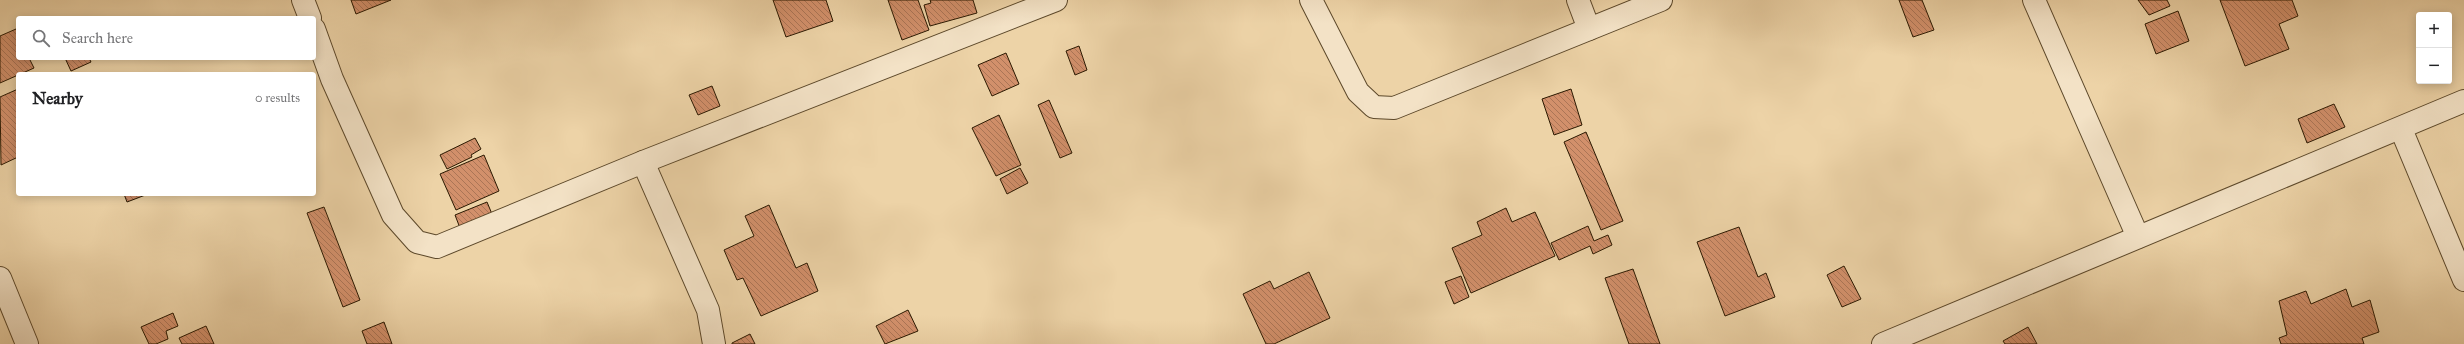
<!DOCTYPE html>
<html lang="en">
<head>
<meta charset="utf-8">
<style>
  body { margin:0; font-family:"IM FELL Great Primer",serif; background:#f6f6f6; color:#202124 }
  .controls { position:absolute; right:12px; top:12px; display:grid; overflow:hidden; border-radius:4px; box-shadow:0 2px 10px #0003 }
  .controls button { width:36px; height:36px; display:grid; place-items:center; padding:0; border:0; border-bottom:1px solid #e0e0e0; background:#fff; color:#202124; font:20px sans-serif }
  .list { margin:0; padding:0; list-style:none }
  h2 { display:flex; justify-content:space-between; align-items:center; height:52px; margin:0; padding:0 16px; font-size:17px }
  h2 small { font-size:13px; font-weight:400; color:#757577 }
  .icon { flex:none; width:22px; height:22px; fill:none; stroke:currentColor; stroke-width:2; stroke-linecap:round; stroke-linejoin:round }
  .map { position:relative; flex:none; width:2464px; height:344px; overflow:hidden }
  .search { position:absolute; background:#fff; box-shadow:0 2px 10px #0003; left:16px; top:16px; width:300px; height:44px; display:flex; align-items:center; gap:10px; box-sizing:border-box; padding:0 14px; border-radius:4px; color:#757577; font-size:15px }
  .panel { position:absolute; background:#fff; box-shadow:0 2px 10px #0003; left:16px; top:72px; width:300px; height:124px; border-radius:4px }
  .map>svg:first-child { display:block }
  .building { fill:url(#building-back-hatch); stroke:#2b1901 }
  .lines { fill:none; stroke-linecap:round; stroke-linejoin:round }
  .street-casing { stroke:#5c482a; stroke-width:24 }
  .street { stroke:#f3e2c6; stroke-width:22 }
</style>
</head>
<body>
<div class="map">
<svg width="2464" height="344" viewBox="0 0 2464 344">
  <defs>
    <pattern id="building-back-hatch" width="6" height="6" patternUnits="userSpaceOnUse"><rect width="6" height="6" fill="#d2906b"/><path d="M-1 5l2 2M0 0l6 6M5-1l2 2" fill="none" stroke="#ab7556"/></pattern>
  </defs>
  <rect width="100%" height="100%" fill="#edd3a7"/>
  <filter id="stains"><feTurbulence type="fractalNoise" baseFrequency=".005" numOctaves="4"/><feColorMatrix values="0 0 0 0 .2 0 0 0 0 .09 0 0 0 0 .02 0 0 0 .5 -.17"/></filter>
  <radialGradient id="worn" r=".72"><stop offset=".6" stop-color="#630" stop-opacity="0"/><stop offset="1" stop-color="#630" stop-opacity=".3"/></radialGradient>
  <g class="building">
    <path d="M351,0H391L356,14Z"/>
    <path d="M773,0H826L833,21L786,37Z"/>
    <path d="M888,0H918L929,30L902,40Z"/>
    <path d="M930,0H973L977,13L930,26L924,5L931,3Z"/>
    <path d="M1899,0H1922L1934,30L1913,37Z"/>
    <path d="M2138,0H2167L2170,6L2149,15Z"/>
    <path d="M2220,0H2292L2298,16L2279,24L2289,49L2245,66Z"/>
    <path d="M2178,11L2189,41L2156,54L2145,24Z"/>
    <path d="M16,29L18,34V58H29L34,68L0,83V36Z"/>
    <path d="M1079,46L1087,70L1075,75L1066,51Z"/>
    <path d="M1006,53L1019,84L992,96L978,65Z"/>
    <path d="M65,58H89L91,62L71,71Z"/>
    <path d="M712,86L720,106L698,115L689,95Z"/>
    <path d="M18,89V157L1,165L0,97Z"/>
    <path d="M1571,89L1582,125L1554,135L1542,99Z"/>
    <path d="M1049,100L1072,153L1060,158L1038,105Z"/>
    <path d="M2334,104L2345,127L2307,143L2298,119Z"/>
    <path d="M999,115L1021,165L996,176L972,128Z"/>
    <path d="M1586,132L1623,221L1601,230L1564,142Z"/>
    <path d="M475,138L481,149L471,155L472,157L447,169L440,155Z"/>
    <path d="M484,155L499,191L456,210L440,174Z"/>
    <path d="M1020,168L1028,183L1007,194L1000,179Z"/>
    <path d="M124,194H148L127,202Z"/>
    <path d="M487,202L492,214L460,228L455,215Z"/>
    <path d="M769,205L796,268L807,263L818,291L761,316L743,278L737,280L724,250L754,236L745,216Z"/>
    <path d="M324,207L360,300L343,307L307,213Z"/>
    <path d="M1506,208L1512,222L1535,212L1555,256L1471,293L1452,248L1482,235L1477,222Z"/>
    <path d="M1588,226L1594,241L1608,235L1612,245L1593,254L1590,246L1559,260L1551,243Z"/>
    <path d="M1739,227L1758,277L1766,273L1775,297L1725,316L1697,242Z"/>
    <path d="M1844,266L1861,299L1842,307L1827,275Z"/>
    <path d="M1633,269L1660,344H1629L1605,278Z"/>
    <path d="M1309,272L1330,318L1274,344H1266L1243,294L1270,281L1274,289Z"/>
    <path d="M1461,276L1469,297L1454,304L1445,282Z"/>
    <path d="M2346,289L2352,307L2370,300L2379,332L2362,338L2364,344H2281L2279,338L2287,335L2279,301L2306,291L2311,304Z"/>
    <path d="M908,310L918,331L885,344L876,326Z"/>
    <path d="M173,313L178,326L166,331L168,339L156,344H149L141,327Z"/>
    <path d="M384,322L392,344H367L362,331Z"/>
    <path d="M206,326L214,344H182L179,338Z"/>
    <path d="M2028,327L2037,344H2005L2003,341Z"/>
    <path d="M750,334L755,344H732V343Z"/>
  </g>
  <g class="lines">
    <g class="street-casing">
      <g id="street">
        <path d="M303,0L310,18"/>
        <path d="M1311,0L1358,92L1374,107L1394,108L1661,0"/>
        <path d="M1578,0L1589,29"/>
        <path d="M2034,0L2138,237"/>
        <path d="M314,29L332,79L393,215L417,242L437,247L643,162L1056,0"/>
        <path d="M2401,129L2464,280"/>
        <path d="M643,162L708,310L714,344"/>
        <path d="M0,278L27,344"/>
        <path d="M1883,344L2464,101"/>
      </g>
    </g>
    <use href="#street" class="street"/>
  </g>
  <rect width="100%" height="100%" filter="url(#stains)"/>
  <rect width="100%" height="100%" fill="url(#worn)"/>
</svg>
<div class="controls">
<button>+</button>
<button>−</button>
</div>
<div class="search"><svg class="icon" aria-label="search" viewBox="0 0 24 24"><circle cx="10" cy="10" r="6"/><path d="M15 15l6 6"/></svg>Search here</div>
<section class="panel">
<h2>Nearby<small>0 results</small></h2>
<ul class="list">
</ul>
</section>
</div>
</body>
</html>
